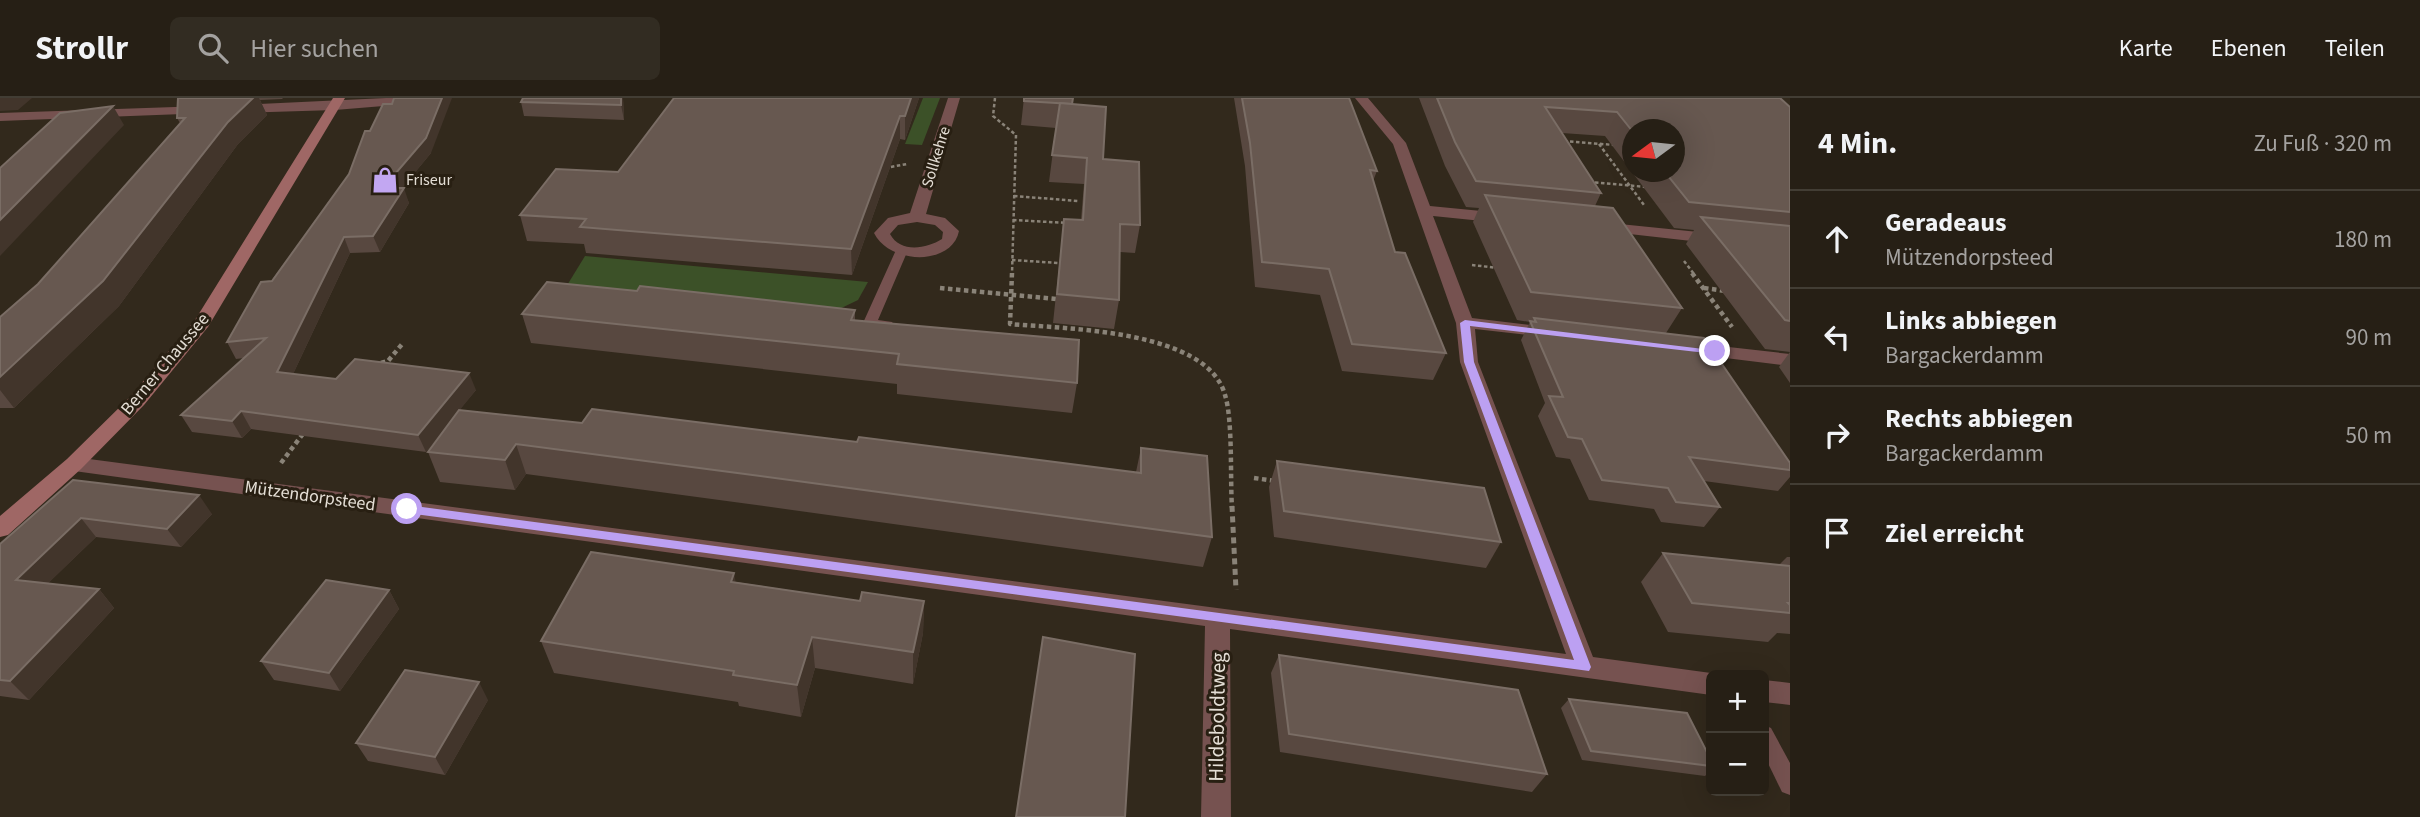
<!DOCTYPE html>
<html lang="de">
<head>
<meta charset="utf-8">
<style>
  body { margin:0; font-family:"Source Sans 3",sans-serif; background:#322c22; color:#f1f3f6 }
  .controls { position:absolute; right:21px; bottom:21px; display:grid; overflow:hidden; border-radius:10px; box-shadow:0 7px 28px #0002 }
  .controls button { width:63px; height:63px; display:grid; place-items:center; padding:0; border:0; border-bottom:2px solid #423d34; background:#261f15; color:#f1f3f6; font:35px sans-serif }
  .compass { position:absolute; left:1622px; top:21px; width:63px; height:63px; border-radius:50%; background:#261f15; box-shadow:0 7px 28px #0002; rotate:255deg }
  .stop { position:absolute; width:21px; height:21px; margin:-16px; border:5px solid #bca0f2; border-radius:50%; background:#fff }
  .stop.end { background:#bca0f2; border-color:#fff; box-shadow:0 2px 7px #0008 }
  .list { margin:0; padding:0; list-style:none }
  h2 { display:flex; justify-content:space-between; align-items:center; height:91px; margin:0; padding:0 28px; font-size:30px }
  h2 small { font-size:23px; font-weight:400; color:#a4a2a0 }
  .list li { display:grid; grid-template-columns:46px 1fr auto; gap:21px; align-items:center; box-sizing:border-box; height:98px; padding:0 28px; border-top:2px solid #423d34 }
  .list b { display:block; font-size:26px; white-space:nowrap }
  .list p { margin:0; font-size:23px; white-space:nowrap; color:#a4a2a0 }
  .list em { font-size:23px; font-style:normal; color:#a4a2a0 }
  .icon { flex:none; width:38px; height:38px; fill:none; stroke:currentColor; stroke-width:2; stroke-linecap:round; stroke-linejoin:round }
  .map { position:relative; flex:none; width:1790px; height:719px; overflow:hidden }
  header { display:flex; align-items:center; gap:42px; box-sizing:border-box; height:98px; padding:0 35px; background:#261f15; border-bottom:2px solid #423d34 }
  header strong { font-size:33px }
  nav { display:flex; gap:38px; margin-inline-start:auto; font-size:24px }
  .search { width:490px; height:63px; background:#322c22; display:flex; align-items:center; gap:18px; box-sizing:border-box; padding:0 24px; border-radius:10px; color:#a4a2a0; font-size:26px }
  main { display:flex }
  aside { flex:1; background:#261f15 }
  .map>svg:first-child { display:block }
  .green { fill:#3c5128 }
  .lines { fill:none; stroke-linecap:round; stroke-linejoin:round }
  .path-far2 { stroke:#8a8378; stroke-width:2.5; stroke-dasharray:3.5 2.5; stroke-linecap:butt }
  .path-far1 { stroke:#8a8378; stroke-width:4.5; stroke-dasharray:4.5 3.5; stroke-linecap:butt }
  .path { stroke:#8a8378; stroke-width:5; stroke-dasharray:6 4.5; stroke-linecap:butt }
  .lane { fill:#765250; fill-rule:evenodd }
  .street { fill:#765250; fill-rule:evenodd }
  .secondary { fill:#9f6765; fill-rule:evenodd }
  .wall { fill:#584840; fill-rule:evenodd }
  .shaded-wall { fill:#42352b }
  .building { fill:#675850; stroke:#7a6d65; stroke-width:2 }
  .route { fill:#bca0f2 }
  .labels { text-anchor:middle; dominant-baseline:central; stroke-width:6; stroke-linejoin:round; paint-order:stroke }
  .far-street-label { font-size:16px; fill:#e4ded5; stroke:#281f12 }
  .far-poi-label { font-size:16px; fill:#e4ded5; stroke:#281f12; text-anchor:start }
  .street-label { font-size:18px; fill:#e4ded5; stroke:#281f12 }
  .near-street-label { font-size:21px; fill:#e4ded5; stroke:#281f12 }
</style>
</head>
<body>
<header>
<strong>Strollr</strong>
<div class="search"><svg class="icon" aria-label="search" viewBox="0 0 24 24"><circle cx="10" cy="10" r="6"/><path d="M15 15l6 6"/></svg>Hier suchen</div>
<nav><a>Karte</a><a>Ebenen</a><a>Teilen</a></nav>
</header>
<main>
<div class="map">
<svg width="1790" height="719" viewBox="0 0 1790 719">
  <rect width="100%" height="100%" fill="#32291c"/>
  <g class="green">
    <path d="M923,0H940L922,47L905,46Z"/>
    <path d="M585,158L868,184L858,202L829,216L558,202Z"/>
  </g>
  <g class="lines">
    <g class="path-far2">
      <path d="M995,0L993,18L1016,37L1012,176"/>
      <path d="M1564,43L1614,47"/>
      <path d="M1599,46L1644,107"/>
      <path d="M885,70L907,66"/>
      <path d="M1589,84L1647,89"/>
      <path d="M1014,98L1078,103"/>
      <path d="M1013,122L1068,125"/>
      <path d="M1012,162L1059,165"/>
      <path d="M1684,163L1694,176"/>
      <path d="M1472,167L1498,170"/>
    </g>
    <g class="path-far1">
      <path d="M1012,175L1010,226C1065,231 1207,231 1225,297C1233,322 1230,381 1232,410"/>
      <path d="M1692,175L1732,229"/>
      <path d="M940,190L1056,201"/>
      <path d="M1704,190L1726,193"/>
      <path d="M381,265L388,263L403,245"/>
      <path d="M281,365L305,333"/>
      <path d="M1254,380L1275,383"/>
    </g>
    <path class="path" d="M1232,408L1236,492"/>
    <g class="lane">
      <path d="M902,148L908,152L878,222L892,224L894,227L887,231L865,228L863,225L896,152Z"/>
      <path d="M1764,627L1771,630L1790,665V697L1782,694L1764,657Z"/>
    </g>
    <g class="street">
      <path d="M386,0H438L432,4L335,12L236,15L230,11L236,7Z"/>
      <path d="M948,0H960L926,116L945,120L959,133C952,168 890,167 874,135L888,120L910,115ZM917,124L935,127L943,134L942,141C926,151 900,155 890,136L898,127Z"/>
      <path d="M1355,0H1368L1406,45L1430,108L1502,115L1510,120L1502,125L1433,118L1472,220L1555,230L1564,235L1555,240L1475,231L1478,264L1593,559L1711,575L1718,577H1711V597L1230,531L1231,719H1201L1205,528L74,373L63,366L74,359L1566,556L1460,264L1456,225L1393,46Z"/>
      <path d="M204,8L209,9V15L0,23V15Z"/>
      <path d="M1600,124L1718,136L1726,141L1718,146L1594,132V126Z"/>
      <path d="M1684,244L1790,256V268L1677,254L1675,250L1677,246Z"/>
      <path d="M1764,582L1790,585V607L1764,604Z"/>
    </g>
    <path class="secondary" d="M333,0H345L208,229L144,307L81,371L8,437L0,439V418L67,361L130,299L195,222Z"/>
  </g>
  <g class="wall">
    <path d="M178,0H283L282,1L260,2L267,17L238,46L119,208L14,310H0V219L38,186L180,25L177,20Z"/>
    <path d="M523,0H623L624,22L524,18L521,4Z"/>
    <path d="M919,0L905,42L900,41L852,177L586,155L584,146L527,143L520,117L618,74Z"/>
    <path d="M1024,0L1072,6L1140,127L1135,155L1120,154L1119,202L1114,231L1053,225L1064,121L1081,122L1084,86L1049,84L1056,30L1021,27Z"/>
    <path d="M1234,0H1349L1377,73L1373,83L1395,154L1446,255L1433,282L1342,273L1320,197L1255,189L1245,68Z"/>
    <path d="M1419,0H1780L1790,9V285L1779,269L1790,254L1765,251L1686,146L1694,132L1674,130L1605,38L1562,35L1601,95L1595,108L1682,210L1666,235L1790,365V379L1778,393L1704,383L1720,409L1704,429L1661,424L1654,411L1589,402L1570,361L1556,359L1538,318L1545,305L1521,242L1530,224L1517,222L1473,124L1479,110L1466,109L1445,68ZM1633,32L1675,74H1633Z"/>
    <path d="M392,6L431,55L402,90L409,105L380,154L350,155L293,276L336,281L476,292L459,312L582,325L857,344L1136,374L1141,350L1212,439L1203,469L749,406L526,376L515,392L440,384L428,354L449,325L426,354L251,331L242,340L192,334L181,317L244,260L236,261L227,244L349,76L370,33Z"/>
    <path d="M637,193L855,212V223L1077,285L1072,315L897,296V286L531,245L522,216Z"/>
    <path d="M1277,363L1501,444L1486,470L1274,439L1269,389Z"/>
    <path d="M73,382L212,416L181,449L96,439L48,485L99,491L114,510L29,602L0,598V446Z"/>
    <path d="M1663,455L1779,467L1787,459H1790V536L1777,535L1768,544L1668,534L1641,484Z"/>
    <path d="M736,484L860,503H924L923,535L913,586L815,570L801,619L739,608L738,604L554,575L541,543Z"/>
    <path d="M389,492L399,511L340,593L274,582L261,563Z"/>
    <path d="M1279,557L1547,676L1532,694L1280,654L1271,575Z"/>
    <path d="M1569,601L1711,662V672L1705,678L1582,662L1561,610Z"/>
    <path d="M488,602L445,677L368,663L356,645Z"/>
  </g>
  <g class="shaded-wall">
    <path d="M0,0H32L18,12L0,13Z"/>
    <path d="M253,0H259L267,17L238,46L119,208L14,310L0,292V279L228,24Z"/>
    <path d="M442,0H452L431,55L389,106L383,90Z"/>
    <path d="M621,0H623L624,22L621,7Z"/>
    <path d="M911,0H919L905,42V18Z"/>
    <path d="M113,8L124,27L0,158V122Z"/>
    <path d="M900,18V41L852,177L851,151Z"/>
    <path d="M404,90L409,105L380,154L373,138Z"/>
    <path d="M344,139L350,155L286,291L277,274Z"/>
    <path d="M469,275L476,292L426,354L418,337Z"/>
    <path d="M241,313L251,331L242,340L232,323Z"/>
    <path d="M516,346L526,376L515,392L505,362Z"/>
    <path d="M199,397L212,416L181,449L167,431Z"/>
    <path d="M81,420L96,439L33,500L16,482Z"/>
    <path d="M734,475L740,507L731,484Z"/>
    <path d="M99,491L114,510L29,602L10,583Z"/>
    <path d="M389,492L399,511L340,593L329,575Z"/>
    <path d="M924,503L923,535L913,586V554Z"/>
    <path d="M812,539L815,570L801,619L797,587Z"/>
    <path d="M479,584L488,602L445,677L435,659Z"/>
  </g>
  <g class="building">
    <path d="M178,0H253L228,24L103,183L0,279V219L38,186L185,20H177Z"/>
    <path d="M394,0H442L426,40L383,90H404L373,138L344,139L277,274L336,281L355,261L469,275L418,337L241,313L232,323L181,317L266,240L227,244L261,184L272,183L349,76L365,33H370L383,6H392Z"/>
    <path d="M523,0H621V7L521,4Z"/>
    <path d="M674,0H911L905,18H900L851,151L580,129L586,121L520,117L556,71L618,74Z"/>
    <path d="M1024,0H1073L1072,6L1024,3Z"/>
    <path d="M1242,0H1349L1377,73L1370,72L1395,154L1405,155L1446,255L1352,246L1329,171L1262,164L1250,45Z"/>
    <path d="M1437,0H1780L1790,9V114L1689,104L1665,74H1675V32H1633V34L1617,14L1545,9L1601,95L1476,83L1455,44Z"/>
    <path d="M1060,5L1106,9L1103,61L1139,64L1140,127L1120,126L1119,202L1057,196L1064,121L1083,122L1087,60L1052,57Z"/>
    <path d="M113,8L15,107L0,122V70L60,15Z"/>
    <path d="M1485,97L1613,110L1682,210L1531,194Z"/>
    <path d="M1701,119L1790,128V223L1785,222Z"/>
    <path d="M547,184L637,193L640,188L855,212L851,222L1079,242L1077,285L897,266L899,256L522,216Z"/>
    <path d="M1534,220L1704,240L1790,365V372L1689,359L1720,409L1676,404L1668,390L1602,382L1582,341L1568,339L1549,298L1563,299L1530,223L1536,224Z"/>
    <path d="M592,311L857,344L859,339L1141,375V350L1207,358L1212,439L745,376L516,346L505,362L428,354L459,312L582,325Z"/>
    <path d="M1277,363L1484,390L1501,444L1284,413Z"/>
    <path d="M73,382L199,397L167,431L81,420L16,482L99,491L10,583L0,582V446Z"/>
    <path d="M591,454L734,475L731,484L860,503L862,494L924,503L913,554L812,539L797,587L733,577L734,573L541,543Z"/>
    <path d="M1663,455L1790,468V505H1788L1790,507V515L1692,505Z"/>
    <path d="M326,482L389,492L329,575L261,563Z"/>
    <path d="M1043,539L1135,556L1125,719H1016Z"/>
    <path d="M1279,557L1518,592L1547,676L1289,636Z"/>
    <path d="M405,572L479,584L435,659L356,645Z"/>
    <path d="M1569,601L1687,615L1711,662V668L1591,653Z"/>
  </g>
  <path class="route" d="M1465,222L1720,253L1715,256L1470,228L1474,264L1591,569L1589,573L407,415L401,411L407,407L1574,562L1464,264L1460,225Z"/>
  <defs>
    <g id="shop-bare" transform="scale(2.1)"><path d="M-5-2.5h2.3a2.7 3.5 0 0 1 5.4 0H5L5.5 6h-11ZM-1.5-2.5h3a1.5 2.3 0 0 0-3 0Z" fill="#c2a7f2" stroke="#281f12" stroke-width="2.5" paint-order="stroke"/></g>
  </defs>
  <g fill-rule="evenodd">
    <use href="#shop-bare" x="385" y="82"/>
  </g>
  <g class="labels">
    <g class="far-street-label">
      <text transform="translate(936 59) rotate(-73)">Sollkehre</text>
    </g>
    <g class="far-poi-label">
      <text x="406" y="82">Friseur</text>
    </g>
    <g class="street-label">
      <text transform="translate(165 266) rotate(-50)">Berner Chaussee</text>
      <text transform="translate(310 398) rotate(8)">Mützendorpsteed</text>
    </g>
    <g class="near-street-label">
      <text transform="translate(1217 619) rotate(-89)">Hildeboldtweg</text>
    </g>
  </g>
</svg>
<div class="controls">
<button>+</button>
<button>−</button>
</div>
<svg class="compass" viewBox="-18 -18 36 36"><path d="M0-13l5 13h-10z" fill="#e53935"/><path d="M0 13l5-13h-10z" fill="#a4a2a0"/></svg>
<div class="stop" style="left:407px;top:411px"></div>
<div class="stop end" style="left:1715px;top:253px"></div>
</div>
<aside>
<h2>4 Min.<small>Zu Fuß · 320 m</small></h2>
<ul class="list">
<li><svg class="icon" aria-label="ahead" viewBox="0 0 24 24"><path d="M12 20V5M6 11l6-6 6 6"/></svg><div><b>Geradeaus</b><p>Mützendorpsteed</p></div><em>180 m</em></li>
<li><svg class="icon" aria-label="left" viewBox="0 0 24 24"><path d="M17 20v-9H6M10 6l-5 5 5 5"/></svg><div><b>Links abbiegen</b><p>Bargackerdamm</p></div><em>90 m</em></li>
<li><svg class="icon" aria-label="right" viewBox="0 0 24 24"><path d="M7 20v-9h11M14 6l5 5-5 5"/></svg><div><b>Rechts abbiegen</b><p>Bargackerdamm</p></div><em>50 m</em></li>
<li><svg class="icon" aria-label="arrive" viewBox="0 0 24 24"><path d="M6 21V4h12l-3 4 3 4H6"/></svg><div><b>Ziel erreicht</b></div></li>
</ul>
</aside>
</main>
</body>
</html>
